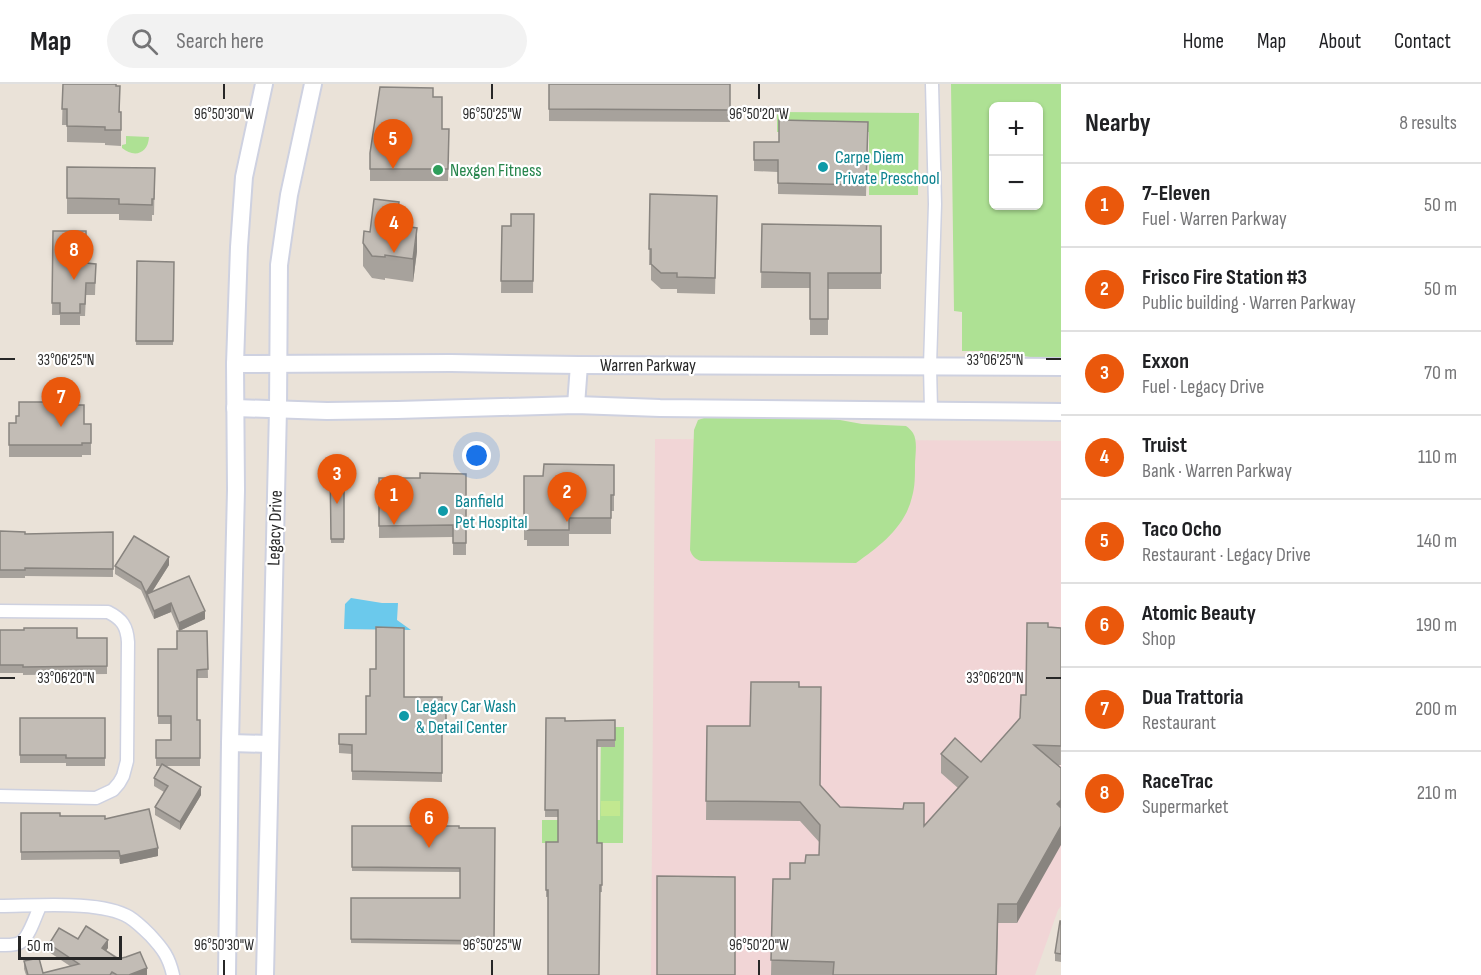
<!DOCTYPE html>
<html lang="en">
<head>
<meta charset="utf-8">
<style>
  body { margin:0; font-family:"Sofia Sans Condensed",sans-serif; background:#f2f2f2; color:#202124 }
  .controls { position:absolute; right:18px; top:18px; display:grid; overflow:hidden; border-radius:9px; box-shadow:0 2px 4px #0004 }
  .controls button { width:54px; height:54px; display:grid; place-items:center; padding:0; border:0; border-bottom:2px solid #e0e0e0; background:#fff; color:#202124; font:30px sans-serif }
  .scale { position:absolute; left:18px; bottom:15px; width:104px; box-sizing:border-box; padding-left:6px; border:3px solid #272727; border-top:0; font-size:16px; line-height:21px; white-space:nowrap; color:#272727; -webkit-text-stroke:4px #fff; paint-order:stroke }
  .you { position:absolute; left:477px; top:372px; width:21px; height:21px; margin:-15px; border:4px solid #fff; border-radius:50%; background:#1a73e8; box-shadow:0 0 0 9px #1a73e833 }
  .badge { display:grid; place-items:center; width:39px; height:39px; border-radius:50%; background:#ea580c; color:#fff; font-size:20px; font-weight:700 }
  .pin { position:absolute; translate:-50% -50px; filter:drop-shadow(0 2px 3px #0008) }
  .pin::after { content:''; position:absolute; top:32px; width:21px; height:18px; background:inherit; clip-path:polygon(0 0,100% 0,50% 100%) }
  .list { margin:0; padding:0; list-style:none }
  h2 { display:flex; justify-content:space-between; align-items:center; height:78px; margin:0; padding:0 24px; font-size:26px }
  h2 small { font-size:20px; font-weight:400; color:#757577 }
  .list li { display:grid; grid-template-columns:39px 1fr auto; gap:18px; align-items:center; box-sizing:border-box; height:84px; padding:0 24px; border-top:2px solid #e0e0e0 }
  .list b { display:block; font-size:22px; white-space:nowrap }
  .list p { margin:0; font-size:20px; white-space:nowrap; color:#757577 }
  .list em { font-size:20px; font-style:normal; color:#757577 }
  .icon { flex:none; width:33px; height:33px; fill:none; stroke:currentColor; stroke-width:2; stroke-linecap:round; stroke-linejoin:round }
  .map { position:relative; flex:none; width:1061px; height:891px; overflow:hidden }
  header { display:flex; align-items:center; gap:36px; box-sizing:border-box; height:84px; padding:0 30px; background:#fff; border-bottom:2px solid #e0e0e0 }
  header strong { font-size:28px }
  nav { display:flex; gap:33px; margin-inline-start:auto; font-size:21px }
  .search { width:420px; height:54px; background:#f2f2f2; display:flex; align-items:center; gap:15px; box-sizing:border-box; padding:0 21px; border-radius:33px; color:#757577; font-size:22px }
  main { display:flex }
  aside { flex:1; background:#fff }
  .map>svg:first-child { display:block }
  .medical { fill:#f1d5d6 }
  .green { fill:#aee194; fill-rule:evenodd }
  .pitch { fill:#c2e890 }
  .water { fill:#6bc9ec }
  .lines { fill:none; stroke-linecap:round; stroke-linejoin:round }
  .street-casing { stroke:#ced1e0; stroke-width:15 }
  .secondary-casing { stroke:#ced1e0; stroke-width:20 }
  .street { stroke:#fff; stroke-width:12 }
  .secondary { stroke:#fff; stroke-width:16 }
  .wall { fill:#a7a29c }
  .shaded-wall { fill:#88847f }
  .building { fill:#c2bcb5; stroke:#88847f; stroke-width:1.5 }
  .ticks { fill:none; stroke:#272727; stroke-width:2 }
  .culture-dot { fill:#0f9aa8; stroke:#fff; stroke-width:2 }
  .leisure-dot { fill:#2e9e5b; stroke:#fff; stroke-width:2 }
  .labels { text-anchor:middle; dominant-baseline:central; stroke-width:4.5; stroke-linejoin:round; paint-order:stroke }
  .culture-label { font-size:18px; fill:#0d838f; stroke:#fff; text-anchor:start }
  .leisure-label { font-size:18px; fill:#27864d; stroke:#fff; text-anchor:start }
  .street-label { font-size:18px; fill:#272727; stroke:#fff }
  .ticks-label { font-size:15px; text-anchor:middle; fill:#272727; stroke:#fff; stroke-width:4.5; stroke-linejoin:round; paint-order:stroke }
</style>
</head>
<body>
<header>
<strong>Map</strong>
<div class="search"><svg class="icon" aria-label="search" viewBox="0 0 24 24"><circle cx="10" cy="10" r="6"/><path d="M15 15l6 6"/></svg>Search here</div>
<nav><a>Home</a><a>Map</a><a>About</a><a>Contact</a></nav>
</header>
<main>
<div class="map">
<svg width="1061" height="891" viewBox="0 0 1061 891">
  <rect width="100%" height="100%" fill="#eae2d8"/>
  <path class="medical" d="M655,355L1061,357V822L1058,826L1035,891H651Z"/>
  <g class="green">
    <path d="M951,0H1061V273H1030L994,267H962V228L954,227ZM994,22H1038V122H994Z"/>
    <path d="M777,28L919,29L918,111H869V48H777Z"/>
    <path d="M126,52L149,53C148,70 134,74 122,64V61L126,60Z"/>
    <path d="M714,333H807L840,336L862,340L906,342C909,344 911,346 913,349C918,357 915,372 915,381C915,392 915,403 912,413C905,443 880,462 856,479L701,477C695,475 692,472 690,466L694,346L698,336L704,334Z"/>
    <path d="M601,643H624L623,759H542V736H600Z"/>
  </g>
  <rect class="pitch" x="601" y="717" width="19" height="15"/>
  <path class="water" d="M351,514L382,519H398L397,536L411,546L344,545L345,520Z"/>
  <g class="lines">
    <g class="street-casing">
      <g id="street">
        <path d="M931,326L930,282L935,120L932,0"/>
        <path d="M0,527L108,528C122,535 127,542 128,558L127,677L123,692L119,699L113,706L96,714L0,712"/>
        <path d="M0,822C34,822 101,816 129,833C137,838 144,845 150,851C163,865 169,873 173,891"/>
        <path d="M0,861C6,861 15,862 21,858C29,853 36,831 40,822"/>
      </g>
    </g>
    <g class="secondary-casing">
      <g id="secondary">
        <path d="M235,280L451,279L579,281L1061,283"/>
        <path d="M576,321L579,281"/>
        <path d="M235,324L327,327L397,326L576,321L660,324L1061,328"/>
        <path d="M230,659L269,660"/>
        <path d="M227,891L230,659L236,406L235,280L239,163L244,93L264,0"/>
        <path d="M265,891L278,325L279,181L289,111L313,0"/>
      </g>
    </g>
    <use href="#street" class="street"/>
    <use href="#secondary" class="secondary"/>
  </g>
  <g class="wall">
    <path d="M63,0L116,2L120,28H121V62L105,61V59L67,58V41H62Z"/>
    <path d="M549,0H730V38L549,37Z"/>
    <path d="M433,13L442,45H449L448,97H370V69Z"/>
    <path d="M868,38L866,112L778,110V88L754,87V58H779Z"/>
    <path d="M67,83L155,84L154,131H152V137L119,136V130H67Z"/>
    <path d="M650,110L717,128L715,210L677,209V205H661L651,196V181H649Z"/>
    <path d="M534,130L533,209H501L502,142H511Z"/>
    <path d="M762,140L881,142V205H828V251H810V204H761Z"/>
    <path d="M399,142L417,167L413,198L385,194V196L372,194L363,182V159L370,148Z"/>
    <path d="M53,147L86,179L96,180L95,211H86L85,232H80V241H60V231H52Z"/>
    <path d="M137,177L174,178L173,261H136Z"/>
    <path d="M59,321L84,340H91V371H82V373H9V339H16L19,332Z"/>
    <path d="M330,377H344V459H331Z"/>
    <path d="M614,381V427H611V450H569V462H527V456H524V392H543Z"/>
    <path d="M466,390V471H453V453L379,454V394H420Z"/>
    <path d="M0,447L25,450L113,448V493L25,492V494H0Z"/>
    <path d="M169,481L152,508L205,535L179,547L171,528L154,535L141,506L115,490V482Z"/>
    <path d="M1048,543L1061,544V681H1057L1017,839H998L997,891H771L773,795H790L805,779L819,771L820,759L800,737L706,736L707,642H750L799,603L820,701L840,723L924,742L958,704L941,689V670L981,678L1020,634Z"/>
    <path d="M0,546L77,554H107V590L23,591V589H0Z"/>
    <path d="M207,547L208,594H197V636H200V682H166L201,711L180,746L155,731V723L164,708L154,702V694L160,682H156V656H171V640H158V565H177Z"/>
    <path d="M404,613L442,626H446V649H442V698L352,696V670L339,669V650H366Z"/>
    <path d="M20,634H105V682H66V679H20Z"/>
    <path d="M546,634L565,637L615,636V663H597V759H602V808L546,813V758H558V733H545Z"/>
    <path d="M21,729L105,735L158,772L120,780L119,775L21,776Z"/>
    <path d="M352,742L495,744L494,861L351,859V814H460V788L352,787Z"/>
    <path d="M1061,837V878L1055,877V869Z"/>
    <path d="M78,855L108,864L106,866L147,891H26L24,885V877L43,889L70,882L49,868V860Z"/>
  </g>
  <g class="shaded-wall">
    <path d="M399,118V141L396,164V141Z"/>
    <path d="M417,144V167L413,198V175Z"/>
    <path d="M169,473V481L148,514L147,510L146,517V509Z"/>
    <path d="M171,519V528L154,535V527Z"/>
    <path d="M205,527V535L179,547V539Z"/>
    <path d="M201,703V711L180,746V738Z"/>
    <path d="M1061,716V735L1057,720Z"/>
    <path d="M1061,742V761L1017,839V820Z"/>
    <path d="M158,764V772L120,780V772Z"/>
    <path d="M108,856V864L102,872V864Z"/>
    <path d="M147,884V891H129Z"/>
  </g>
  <g class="building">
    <path d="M63,0H116V2H120L119,28H121V46H105V43L67,42V25H62Z"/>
    <path d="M549,0H730V26L549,25Z"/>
    <path d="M380,3L433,4V13H442V45H449L448,85H370V69Z"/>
    <path d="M779,36L868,38L866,101L778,99V76H754V58H779Z"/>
    <path d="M67,83L155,84L154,115H152V121L119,120V115L67,114Z"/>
    <path d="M650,110L717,112L715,194L677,193V189H661L651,180V165H649Z"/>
    <path d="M374,115L399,118L396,141L417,144L413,175L385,171V173L372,172L363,159L364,147L370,148Z"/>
    <path d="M511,130H534L533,197H501L502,142H511Z"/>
    <path d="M762,140L881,142V189H828V235H810V189L761,188Z"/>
    <path d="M53,147H86V179L96,180L95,199H86L85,220H80V229H60V219H52Z"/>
    <path d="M137,177L174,178L173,257H136Z"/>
    <path d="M19,318H59V321H84V340H91V359H82V361H9V339H16V332H19Z"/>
    <path d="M330,377H344V455H331Z"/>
    <path d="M544,380L614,381V411H611V434H569V446H527V440H524V392H543Z"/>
    <path d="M420,389L466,390V459H453V441L379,442V394H420Z"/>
    <path d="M0,447L25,448V450L113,448V485L25,484V486H0Z"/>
    <path d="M134,452L169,473L146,509L141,498L115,482Z"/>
    <path d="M189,492L205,527L179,539L171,519L154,527L147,510Z"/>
    <path d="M1027,539H1048V543L1061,544V662L1034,661L1061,684V716L1057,720L1061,724V742L1017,820H998L996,891H833L834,878L771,876L773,795H790V779H805L806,771H819L820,741L800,718L706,717L707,642H750L751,598H799V603H821L820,701L840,723L903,725L904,719H924V742L968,693L941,670L955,654L981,678L1020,634L1021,611H1026Z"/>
    <path d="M376,543L404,544V613H442L441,626H446V640H442V689L352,687V661L339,660V650H366V612H370V585H376Z"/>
    <path d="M24,544H77V554H107V582L23,583V581H0V546H24Z"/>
    <path d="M177,547H207L208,585L197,586V636H200V674H156V656H171V632H158V565H177Z"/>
    <path d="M20,634H105V674H66V671H20Z"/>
    <path d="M546,634H565V637L615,636V656H597V759H602V801H600L599,891H548V806H546V758H558V726H545Z"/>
    <path d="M162,680L201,703L180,738L155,723L168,702L154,694Z"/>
    <path d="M149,725L158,764L120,772L119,767L21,768V729H60V732H105V735Z"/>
    <path d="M352,742H459V744H495L494,857L351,855V814H460V784L352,783Z"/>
    <path d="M657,792L735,793V891H657Z"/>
    <path d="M1060,837H1061V870L1055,869Z"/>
    <path d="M86,842L108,856L102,864L118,875L126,873L140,868L147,884L129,891H117L112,888L110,891H28L24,877L39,874L43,889L79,880L49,860L59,844L78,855Z"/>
  </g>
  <path class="ticks" d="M224,0V15M492,0V15M759,0V15M0,275H15M1046,275H1061M0,594H15M1046,594H1061M224,876V891M492,876V891M759,876V891"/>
  <g class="culture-dot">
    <circle cx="823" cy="83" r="6"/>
    <circle cx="443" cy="427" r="6"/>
    <circle cx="404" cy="632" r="6"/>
  </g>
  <circle class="leisure-dot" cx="438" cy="86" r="6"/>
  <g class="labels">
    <g class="culture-label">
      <text x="835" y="73">Carpe Diem<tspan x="835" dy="21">Private Preschool</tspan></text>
      <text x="455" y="417">Banfield<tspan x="455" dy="21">Pet Hospital</tspan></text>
      <text x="416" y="622">Legacy Car Wash<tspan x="416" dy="21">&amp; Detail Center</tspan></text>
    </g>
    <g class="leisure-label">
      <text x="450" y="86">Nexgen Fitness</text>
    </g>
    <g class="street-label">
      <text x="648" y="281">Warren Parkway</text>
      <text transform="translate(275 444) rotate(-88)">Legacy Drive</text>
    </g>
  </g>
  <g class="ticks-label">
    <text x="224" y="35">96°50'30"W</text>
    <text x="492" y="35">96°50'25"W</text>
    <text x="759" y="35">96°50'20"W</text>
    <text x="66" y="281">33°06'25"N</text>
    <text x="995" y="281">33°06'25"N</text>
    <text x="66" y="599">33°06'20"N</text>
    <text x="995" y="599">33°06'20"N</text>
    <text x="224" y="866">96°50'30"W</text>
    <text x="492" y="866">96°50'25"W</text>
    <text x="759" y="866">96°50'20"W</text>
  </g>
</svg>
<div class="controls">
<button>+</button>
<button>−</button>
</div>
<div class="scale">50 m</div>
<div class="you"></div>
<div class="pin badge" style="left:394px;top:441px">1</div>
<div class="pin badge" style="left:567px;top:438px">2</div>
<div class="pin badge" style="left:337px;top:420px">3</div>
<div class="pin badge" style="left:394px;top:169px">4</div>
<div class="pin badge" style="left:393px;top:85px">5</div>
<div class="pin badge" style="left:429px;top:764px">6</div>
<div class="pin badge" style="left:61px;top:343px">7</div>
<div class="pin badge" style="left:74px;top:196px">8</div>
</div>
<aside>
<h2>Nearby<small>8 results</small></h2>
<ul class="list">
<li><span class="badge">1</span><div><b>7-Eleven</b><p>Fuel · Warren Parkway</p></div><em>50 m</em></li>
<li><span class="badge">2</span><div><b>Frisco Fire Station #3</b><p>Public building · Warren Parkway</p></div><em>50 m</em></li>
<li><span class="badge">3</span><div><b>Exxon</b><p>Fuel · Legacy Drive</p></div><em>70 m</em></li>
<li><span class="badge">4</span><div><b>Truist</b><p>Bank · Warren Parkway</p></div><em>110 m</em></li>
<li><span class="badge">5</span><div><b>Taco Ocho</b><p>Restaurant · Legacy Drive</p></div><em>140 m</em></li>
<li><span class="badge">6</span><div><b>Atomic Beauty</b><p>Shop</p></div><em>190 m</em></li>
<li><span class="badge">7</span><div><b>Dua Trattoria</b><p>Restaurant</p></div><em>200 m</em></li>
<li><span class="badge">8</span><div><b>RaceTrac</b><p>Supermarket</p></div><em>210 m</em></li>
</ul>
</aside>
</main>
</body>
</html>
